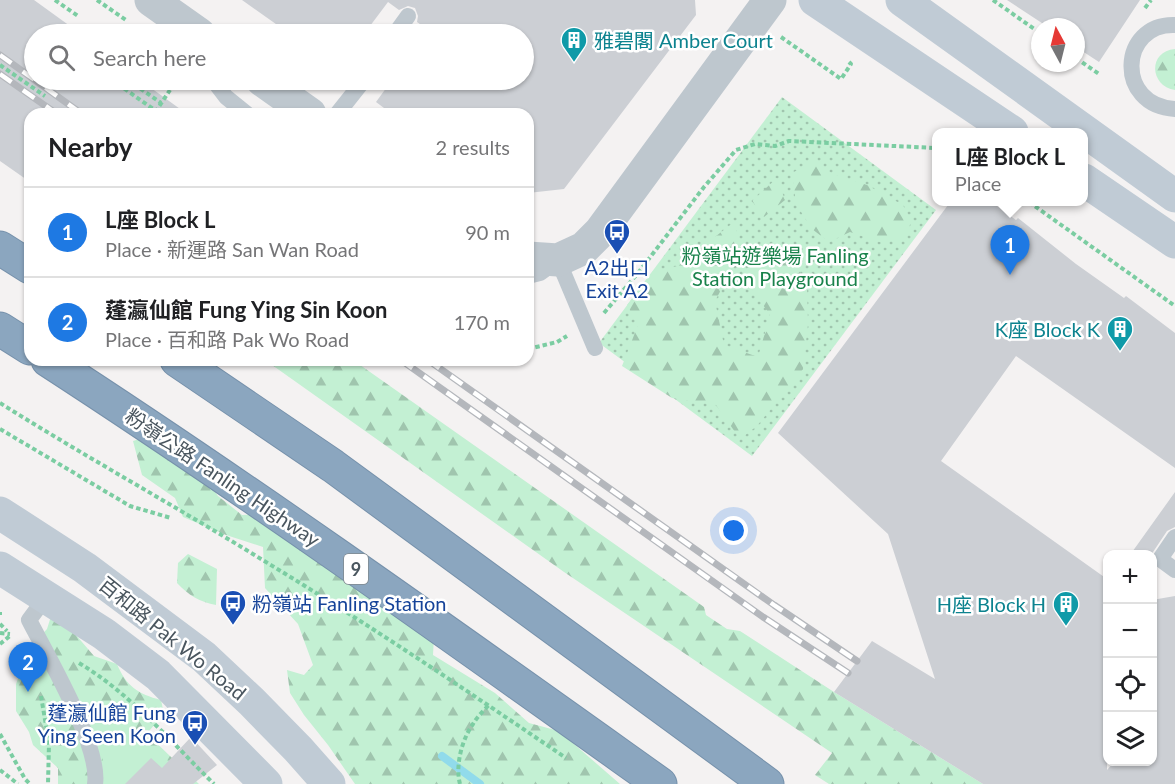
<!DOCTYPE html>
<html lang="en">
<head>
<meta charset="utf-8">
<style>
  body { margin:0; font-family:Lato,"Noto Sans TC",sans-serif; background:#f2f2f2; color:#202124 }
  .controls { position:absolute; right:18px; bottom:18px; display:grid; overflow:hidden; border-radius:12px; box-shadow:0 2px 4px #0004 }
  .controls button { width:54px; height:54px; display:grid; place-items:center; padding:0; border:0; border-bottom:2px solid #e0e0e0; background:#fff; color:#202124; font:30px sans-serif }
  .compass { position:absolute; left:1031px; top:18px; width:54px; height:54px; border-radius:50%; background:#fff; box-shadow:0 2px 4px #0004; rotate:353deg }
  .you { position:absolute; left:734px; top:531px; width:21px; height:21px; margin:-15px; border:4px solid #fff; border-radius:50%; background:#1a73e8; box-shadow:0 0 0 9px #1a73e833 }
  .badge { display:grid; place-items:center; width:39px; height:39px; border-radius:50%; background:#1e79e3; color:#fff; font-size:20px; font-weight:700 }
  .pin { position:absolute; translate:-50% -50px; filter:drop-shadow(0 2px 3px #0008) }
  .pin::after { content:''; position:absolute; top:32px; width:21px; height:18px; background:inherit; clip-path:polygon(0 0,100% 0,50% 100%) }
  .popup { position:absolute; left:932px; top:128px; width:156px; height:78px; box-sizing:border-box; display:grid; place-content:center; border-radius:12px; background:#fff; filter:drop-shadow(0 2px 4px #0005); font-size:20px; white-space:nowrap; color:#757577 }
  .popup b { font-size:22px; color:#202124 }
  .popup::after { content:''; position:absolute; left:50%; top:100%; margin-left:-12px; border:12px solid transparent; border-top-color:#fff }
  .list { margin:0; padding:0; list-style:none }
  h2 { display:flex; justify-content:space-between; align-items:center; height:78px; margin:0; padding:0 24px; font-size:26px }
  h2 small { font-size:20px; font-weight:400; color:#757577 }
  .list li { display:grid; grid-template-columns:39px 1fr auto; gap:18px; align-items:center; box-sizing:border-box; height:90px; padding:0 24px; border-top:2px solid #e0e0e0 }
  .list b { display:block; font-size:22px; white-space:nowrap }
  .list p { margin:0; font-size:20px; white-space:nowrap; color:#757577 }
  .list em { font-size:20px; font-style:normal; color:#757577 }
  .icon { flex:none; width:33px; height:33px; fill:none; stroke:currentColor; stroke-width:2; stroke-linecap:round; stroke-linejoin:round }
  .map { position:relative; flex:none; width:1175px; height:784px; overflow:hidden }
  .search { position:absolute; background:#fff; box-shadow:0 2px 4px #0004; left:24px; top:24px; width:510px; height:66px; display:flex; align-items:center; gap:15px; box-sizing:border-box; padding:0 21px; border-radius:33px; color:#757577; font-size:22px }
  .panel { position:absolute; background:#fff; box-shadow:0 2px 4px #0004; left:24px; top:108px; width:510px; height:258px; border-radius:18px }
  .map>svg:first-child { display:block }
  .grass { fill:url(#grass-dots) }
  .forest { fill:url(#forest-firs) }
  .garden { fill:#c3f0d3 }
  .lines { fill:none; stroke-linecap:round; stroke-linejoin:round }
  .stream { stroke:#91dbeb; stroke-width:8 }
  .building { fill:#cccfd4 }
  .highway-casing { stroke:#7691ab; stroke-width:35 }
  .path { stroke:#7bcda2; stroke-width:4; stroke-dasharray:4.5 3; stroke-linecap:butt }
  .lane { stroke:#bec7ce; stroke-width:16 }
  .street { stroke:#bec7ce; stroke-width:33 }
  .secondary { stroke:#c0cbd5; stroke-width:33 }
  .highway { stroke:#8ba6bf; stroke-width:33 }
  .rail-casing { stroke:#b4b7bc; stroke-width:7 }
  .rail { stroke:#fff; stroke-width:4.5; stroke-dasharray:14; stroke-linecap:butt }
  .path-bridge { stroke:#7bcda2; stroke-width:4; stroke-dasharray:4.5 3; stroke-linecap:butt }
  .labels { text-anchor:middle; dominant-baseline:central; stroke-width:5; stroke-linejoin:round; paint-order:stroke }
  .shield { fill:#fff; stroke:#80898f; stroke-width:1.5 }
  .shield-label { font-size:18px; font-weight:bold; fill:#4a565f }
  .culture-label { font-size:20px; fill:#0d838f; stroke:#fff; text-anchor:end }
  .park-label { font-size:20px; fill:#19824b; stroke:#fff }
  .transit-label { font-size:20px; fill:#164399; stroke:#fff }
  .street-label { font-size:20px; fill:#4a565f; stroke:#fff }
</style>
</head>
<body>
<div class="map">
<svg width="1175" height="784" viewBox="0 0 1175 784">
  <defs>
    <pattern id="grass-dots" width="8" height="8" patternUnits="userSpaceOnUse" patternTransform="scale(1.5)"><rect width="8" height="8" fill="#c3f0d3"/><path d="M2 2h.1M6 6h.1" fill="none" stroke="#a0c5ae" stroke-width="1.8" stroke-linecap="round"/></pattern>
    <pattern id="forest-firs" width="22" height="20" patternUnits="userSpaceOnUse" patternTransform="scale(1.5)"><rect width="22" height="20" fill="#c3f0d3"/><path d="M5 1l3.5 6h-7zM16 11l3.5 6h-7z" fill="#a0c5ae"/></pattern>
  </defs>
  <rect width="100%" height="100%" fill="#f4f2f2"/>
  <path class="grass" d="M782,97L936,210L752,456L599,343Z"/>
  <g class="forest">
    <path d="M1175,49V90C1149,86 1148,51 1175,49Z"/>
    <path d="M812,162L833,174L867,185L903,205L911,221L906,239L880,242L850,232L829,242L812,229L796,204L792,173Z"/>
    <path d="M777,178L785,200L764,217L752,201Z"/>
    <path d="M734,222L740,242L730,273L715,301L724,345L758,357L770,315L743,276L757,251L794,259L807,287L808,324L803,369L757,426L740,439L716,405L672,398L622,366L638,325L627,305L653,271L678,266Z"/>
    <path d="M265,360H353L704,607L706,615L727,629L740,631L834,692L983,784H829L815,775L832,753L564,572Z"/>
    <path d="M152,435L204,476L218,496L242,515L259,514L434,637L433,655L495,693L529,723L559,731L620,784H355L328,745L304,715L290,693L287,670L304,675L313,665L298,624L265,588L263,547L226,535L183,517L175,498L142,475L133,441Z"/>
    <path d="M188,554L217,569L216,605C200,602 188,595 177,583L178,563Z"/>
    <path d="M52,613L64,621L94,656L117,664C126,686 138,694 161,700L164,714L149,731L142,729L199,784H58V768L33,745L29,732L16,711V684L29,648L47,629Z"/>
  </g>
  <path class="garden" d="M105,714L178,784H105L103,761L93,724Z"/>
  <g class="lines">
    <path class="stream" d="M442,756L480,784"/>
  </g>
  <g class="building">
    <path d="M0,0H34L81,34H34V80H140L187,114H30V182L0,161Z"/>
    <path d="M242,0H695L696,15L564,189L528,193V114H392L376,102L392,80H524V34H434L417,22L418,16L415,8L408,6L399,10L388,2L364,34H290Z"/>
    <path d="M1007,0H1140L1099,62L1076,47V27H1048Z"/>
    <path d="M951,201H990L1016,220L1018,218L1076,264L1124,298L1126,296L1175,333V468L1016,356L941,461L1107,579V770L1114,762H1152V600L1175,596V784H983L834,692L872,641L935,679L888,534L778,433Z"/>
    <path d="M1175,492V527L1167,531L1151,555H1130Z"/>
    <path d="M191,737L217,765L193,784H125L151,758L162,768Z"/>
  </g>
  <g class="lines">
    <g class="highway-casing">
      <g id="highway">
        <path d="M0,248L30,267"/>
        <path d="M0,329L30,348"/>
        <path d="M48,360C256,495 458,640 660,784"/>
        <path d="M177,360L333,466L767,784"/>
      </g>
    </g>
    <g class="path">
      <path d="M55,0L78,16"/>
      <path d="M97,0L126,20"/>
      <path d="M993,0L1040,33"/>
      <path d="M1145,8L1151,0"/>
      <path d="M781,37L841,79L851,64L849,62"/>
      <path d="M1076,58L1099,74"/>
      <path d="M112,80L156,111L170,90"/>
      <path d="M128,80L161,103"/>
      <path d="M1029,202L1175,306"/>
      <path d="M604,313L638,273L704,187L736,150L755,144L775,146L789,141L936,148"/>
      <path d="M528,349L557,342L567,336"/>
      <path d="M0,403C86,457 175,506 261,559C365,622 466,690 566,758"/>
      <path d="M0,429L130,506L171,518"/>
      <path d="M0,612V615"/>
      <path d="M0,624L7,631"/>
      <path d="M0,633L10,634"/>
      <path d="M0,644L11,635"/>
      <path d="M79,663C131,694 171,742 214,784"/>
      <path d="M41,696L49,743L48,784"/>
      <path d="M0,734L25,779L30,784"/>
      <path d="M0,770L18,784"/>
      <path d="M460,784C455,766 462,739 473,724C477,717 483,711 489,705"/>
    </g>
    <g class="lane">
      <path d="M1175,25C1119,23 1115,106 1175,109"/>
      <path d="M395,34L408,16"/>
      <path d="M213,80L226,97L247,114"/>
      <path d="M337,114L364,80"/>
      <path d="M528,276L540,273L558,260L595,348"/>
      <path d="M1175,537L1160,559L1175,570"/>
      <path d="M46,597L29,620C47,655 101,747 95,784"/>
    </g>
    <g class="street">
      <path d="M151,0L199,34"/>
      <path d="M262,80L310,114"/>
      <path d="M528,258L558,260L584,248L600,232L770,0"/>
    </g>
    <g class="secondary">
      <path d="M815,0L1012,132"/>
      <path d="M902,0L1175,196"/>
      <path d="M1084,180L1175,242"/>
      <path d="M0,513L85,568L204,657L252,702L298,749L329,784"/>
      <path d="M0,568L104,634L158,675L266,784"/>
    </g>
    <use href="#highway" class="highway"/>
    <g class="rail-casing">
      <g id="rail">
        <path d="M0,55L82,114"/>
        <path d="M0,74L57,114"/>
        <path d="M401,360L763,617L848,673"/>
        <path d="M428,360L774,605L857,661"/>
      </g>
    </g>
    <use href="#rail" class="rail"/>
    <path class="path-bridge" d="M0,65L45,96"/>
  </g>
  <defs>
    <g id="building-pin" transform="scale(1.35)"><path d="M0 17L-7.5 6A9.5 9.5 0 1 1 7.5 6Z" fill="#0f9aa8" stroke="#fff"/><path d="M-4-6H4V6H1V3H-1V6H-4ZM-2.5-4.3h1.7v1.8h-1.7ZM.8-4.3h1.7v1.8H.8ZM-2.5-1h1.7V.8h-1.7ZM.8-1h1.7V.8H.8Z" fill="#fff"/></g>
    <g id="bus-pin" transform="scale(1.35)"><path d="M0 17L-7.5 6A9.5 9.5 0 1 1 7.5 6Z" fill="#1a4fb4" stroke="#fff"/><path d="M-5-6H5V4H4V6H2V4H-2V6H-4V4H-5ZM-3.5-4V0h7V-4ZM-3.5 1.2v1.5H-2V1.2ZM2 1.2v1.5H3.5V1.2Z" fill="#fff"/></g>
  </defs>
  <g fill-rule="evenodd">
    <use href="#building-pin" x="574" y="40"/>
    <use href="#bus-pin" x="617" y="232"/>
    <use href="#building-pin" x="1120" y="329"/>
    <use href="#bus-pin" x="233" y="603"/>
    <use href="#building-pin" x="1066" y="604"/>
    <use href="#bus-pin" x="195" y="723"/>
  </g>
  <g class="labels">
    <rect class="shield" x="344" y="554" width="24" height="30" rx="4.5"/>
    <g class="shield-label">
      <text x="356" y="569">9</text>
    </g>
    <g class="culture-label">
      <text x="594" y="40" text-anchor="start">雅碧閣 Amber Court</text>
      <text x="1100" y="329">K座 Block K</text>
      <text x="1046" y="604">H座 Block H</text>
    </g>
    <g class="park-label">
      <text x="775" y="255">粉嶺站遊樂場 Fanling<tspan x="775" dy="23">Station Playground</tspan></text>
    </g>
    <g class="transit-label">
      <text x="617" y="267">A2出口<tspan x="617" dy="23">Exit A2</tspan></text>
      <text x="252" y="603" text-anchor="start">粉嶺站 Fanling Station</text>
      <text x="176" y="712" text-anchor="end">蓬瀛仙館 Fung<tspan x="176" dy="23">Ying Seen Koon</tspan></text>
    </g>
    <g class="street-label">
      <text transform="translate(223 477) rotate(34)">粉嶺公路 Fanling Highway</text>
      <text transform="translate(173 638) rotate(39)">百和路 Pak Wo Road</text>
    </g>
  </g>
</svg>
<div class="controls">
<button>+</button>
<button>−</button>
<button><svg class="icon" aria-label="locate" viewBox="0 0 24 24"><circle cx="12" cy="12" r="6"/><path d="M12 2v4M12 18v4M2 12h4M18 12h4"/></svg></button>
<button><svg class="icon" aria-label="layers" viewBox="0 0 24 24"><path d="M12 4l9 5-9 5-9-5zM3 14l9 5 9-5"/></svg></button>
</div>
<svg class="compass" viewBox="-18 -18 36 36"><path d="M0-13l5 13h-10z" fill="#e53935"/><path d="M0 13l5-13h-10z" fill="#757577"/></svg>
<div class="you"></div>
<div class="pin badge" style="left:1010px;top:275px">1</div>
<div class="popup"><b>L座 Block L</b>Place</div>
<div class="pin badge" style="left:28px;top:692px">2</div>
<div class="search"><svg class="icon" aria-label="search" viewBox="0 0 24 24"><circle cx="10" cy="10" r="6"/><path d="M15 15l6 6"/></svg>Search here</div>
<section class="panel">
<h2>Nearby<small>2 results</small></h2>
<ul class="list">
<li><span class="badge">1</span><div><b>L座 Block L</b><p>Place · 新運路 San Wan Road</p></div><em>90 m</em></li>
<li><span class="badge">2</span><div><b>蓬瀛仙館 Fung Ying Sin Koon</b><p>Place · 百和路 Pak Wo Road</p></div><em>170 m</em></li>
</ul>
</section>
</div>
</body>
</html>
